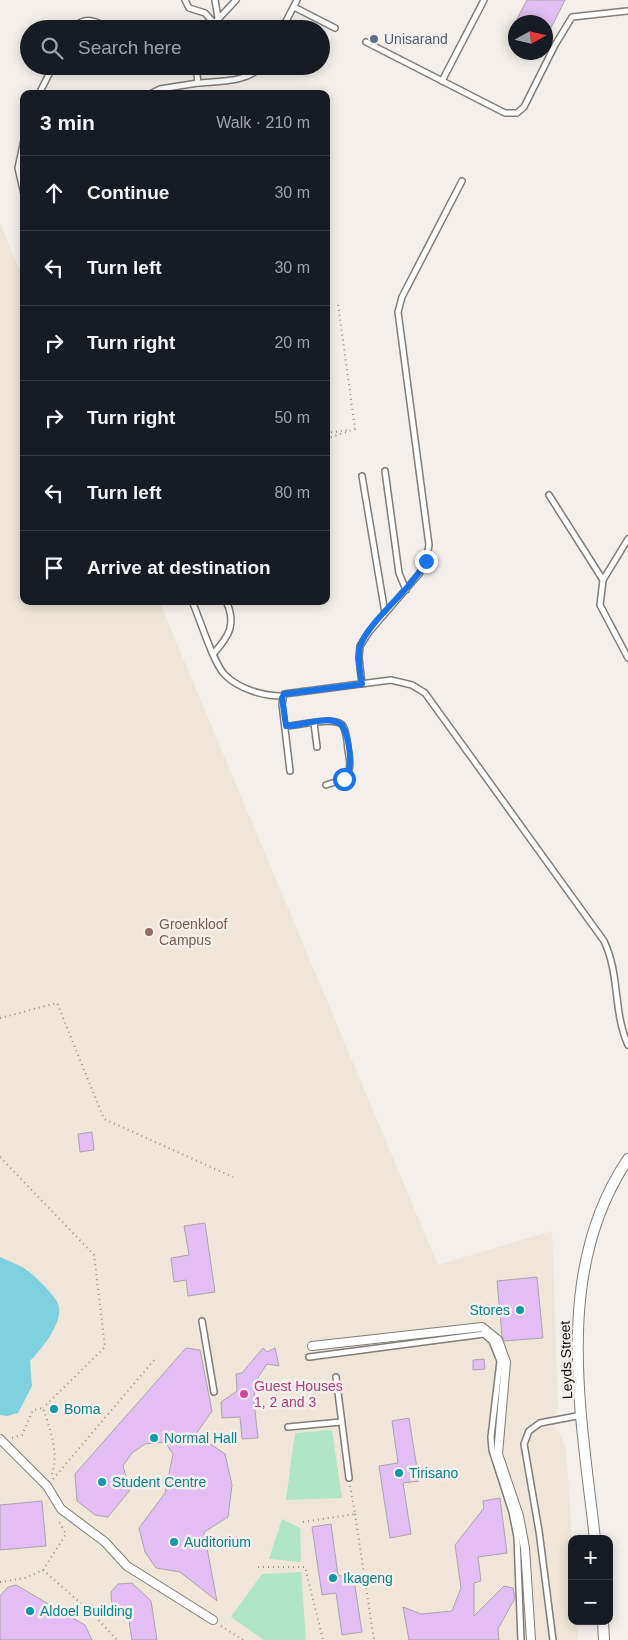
<!DOCTYPE html>
<html lang="en">
<head>
<meta charset="utf-8">
<style>
  body { margin:0; font-family:Helvetica,sans-serif; background:#20242c; color:#f1f3f6 }
  .controls { position:absolute; right:15px; bottom:15px; display:grid; overflow:hidden; border-radius:10px; box-shadow:0 2px 12px #0003 }
  .controls button { width:45px; height:45px; display:grid; place-items:center; padding:0; border:0; border-bottom:1px solid #363941; background:#171b24; color:#f1f3f6; font:25px sans-serif }
  .compass { position:absolute; left:508px; top:15px; width:45px; height:45px; border-radius:50%; background:#171b24; box-shadow:0 2px 12px #0003; rotate:82deg }
  .stop { position:absolute; width:15px; height:15px; margin:-11px; border:4px solid #1a73e8; border-radius:50%; background:#fff }
  .stop.end { background:#1a73e8; border-color:#fff; box-shadow:0 1px 5px #0008 }
  .list { margin:0; padding:0; list-style:none }
  h2 { display:flex; justify-content:space-between; align-items:center; height:65px; margin:0; padding:0 20px; font-size:21px }
  h2 small { font-size:16px; font-weight:400; color:#9ea1a6 }
  .list li { display:grid; grid-template-columns:32px 1fr auto; gap:15px; align-items:center; box-sizing:border-box; height:75px; padding:0 20px; border-top:1px solid #363941 }
  .list b { display:block; font-size:19px; white-space:nowrap }
  .list em { font-size:16px; font-style:normal; color:#9ea1a6 }
  .icon { flex:none; width:28px; height:28px; fill:none; stroke:currentColor; stroke-width:2; stroke-linecap:round; stroke-linejoin:round }
  .map { position:relative; flex:none; width:628px; height:1640px; overflow:hidden }
  .search { position:absolute; background:#171b24; box-shadow:0 2px 12px #0003; left:20px; top:20px; width:310px; height:55px; display:flex; align-items:center; gap:12px; box-sizing:border-box; padding:0 18px; border-radius:28px; color:#9ea1a6; font-size:19px }
  .panel { position:absolute; background:#171b24; box-shadow:0 2px 12px #0003; left:20px; top:90px; width:310px; height:515px; border-radius:10px }
  .map>svg:first-child { display:block }
  .built { fill:#efe5d9 }
  .green { fill:#b0e5c7 }
  .water { fill:#7fd1df }
  .building { fill:#e2bef4; stroke:#aba7ad }
  .lines { fill:none; stroke-linecap:round; stroke-linejoin:round }
  .service-casing { stroke:#817d78; stroke-width:8 }
  .pedestrian-casing { stroke:#817d78; stroke-width:10 }
  .minor-casing { stroke:#817d78; stroke-width:12 }
  .path { stroke:#989490; stroke-width:2; stroke-dasharray:1 4; stroke-linecap:butt }
  .service { stroke:#fff; stroke-width:5 }
  .pedestrian { stroke:#fff; stroke-width:8 }
  .minor { stroke:#fff; stroke-width:10 }
  .route { stroke:#1a73e8; stroke-width:6 }
  .service-dot { fill:#5c6f8a; stroke:#f4efea; stroke-width:2 }
  .education-dot { fill:#8d6e63; stroke:#f4efea; stroke-width:2 }
  .culture-dot { fill:#0f9aa8; stroke:#f4efea; stroke-width:2 }
  .hotel-dot { fill:#d1479c; stroke:#f4efea; stroke-width:2 }
  .labels { text-anchor:middle; dominant-baseline:central; stroke-width:5; stroke-linejoin:round; paint-order:stroke }
  .service-label { font-size:14px; fill:#4e5e75; stroke:#f4efea; text-anchor:start }
  .education-label { font-size:14px; fill:#785e54; stroke:#f4efea; text-anchor:start }
  .culture-label { font-size:14px; fill:#0d838f; stroke:#f4efea; text-anchor:start }
  .street-label { font-size:14px; fill:#0e0c0a; stroke:#f4efea }
  .hotel-label { font-size:14px; fill:#b23c85; stroke:#f4efea; text-anchor:start }
</style>
</head>
<body>
<div class="map">
<svg width="628" height="1640" viewBox="0 0 628 1640">
  <rect width="100%" height="100%" fill="#f4efea"/>
  <path class="built" d="M0,223L24,280V601H159L438,1265L552,1231L558,1408L554,1418L555,1428L561,1435L566,1449L572,1539V1621H577L578,1640H0Z"/>
  <g class="green">
    <path d="M332,1430L342,1498L286,1500L295,1433Z"/>
    <path d="M282,1519L300,1528L301,1562L269,1559Z"/>
    <path d="M301,1572L306,1640H264L231,1617L262,1574Z"/>
  </g>
  <path class="water" d="M0,1257C8,1261 17,1264 24,1268C33,1274 55,1295 58,1304C65,1321 41,1350 30,1361L32,1386L18,1413L7,1416L0,1415Z"/>
  <g class="building">
    <path d="M527,0H565L546,38V22H525L517,19Z"/>
    <path d="M92,1132L94,1150L80,1152L78,1134Z"/>
    <path d="M205,1223L215,1292L188,1296L186,1280L174,1282L171,1258L189,1255L184,1226Z"/>
    <path d="M537,1277L543,1338L504,1341L502,1336L497,1281Z"/>
    <path d="M186,1348L200,1350L212,1411L196,1434L225,1454L232,1485L228,1517L204,1532L217,1601L180,1572L156,1568L145,1552L139,1528L165,1493L173,1454L165,1442L145,1444L132,1453L123,1466L130,1490L108,1517L95,1515L77,1501L75,1474Z"/>
    <path d="M263,1348L267,1352L275,1348L279,1366L267,1364L255,1382L254,1402L258,1438L242,1439L240,1417L222,1418L221,1402L237,1391L236,1374L242,1373Z"/>
    <path d="M484,1359L485,1369L473,1370V1360Z"/>
    <path d="M409,1418L419,1481L403,1483L411,1534L390,1538L379,1466L398,1463L392,1421Z"/>
    <path d="M500,1498L507,1553L478,1557L481,1581L474,1583V1616L504,1586L513,1588L515,1598L498,1629L499,1640H409L403,1607L421,1614L452,1611L461,1588L455,1545L484,1508L483,1501Z"/>
    <path d="M42,1501L46,1546L0,1550V1505Z"/>
    <path d="M331,1524L338,1575L354,1580L362,1632L342,1635L336,1593L322,1595L312,1527Z"/>
    <path d="M132,1583L151,1601L157,1640H132L129,1621L112,1612L111,1592L118,1584Z"/>
    <path d="M16,1585L85,1625L92,1640H0V1596L8,1587Z"/>
  </g>
  <g class="lines">
    <g class="service-casing">
      <g id="service">
        <path d="M185,0L189,8L205,13L213,22"/>
        <path d="M215,0L218,18"/>
        <path d="M294,7L335,28"/>
        <path d="M73,29C84,15 97,21 110,29"/>
        <path d="M209,29L236,0"/>
        <path d="M282,29L297,0"/>
        <path d="M366,42L505,113H517L524,107L555,45L572,17L627,11"/>
        <path d="M196,66L198,83C220,81 246,83 262,66"/>
        <path d="M442,81L484,0"/>
        <path d="M39,94L53,66"/>
        <path d="M150,94L160,89L198,83"/>
        <path d="M24,140L18,168L24,194"/>
        <path d="M385,471L399,573L406,590"/>
        <path d="M362,476L385,613"/>
        <path d="M549,495L603,580"/>
        <path d="M628,539L603,580L600,605L628,658"/>
        <path d="M192,601C200,619 213,663 225,675C239,689 263,696 282,696"/>
        <path d="M214,653C229,636 237,624 226,601"/>
        <path d="M362,684L359,658L360,646L369,632L419,574L426,561L429,545L398,312L402,297L462,181"/>
        <path d="M314,723L317,747"/>
        <path d="M286,726C298,726 336,715 343,726C347,733 347,742 348,750C350,761 352,770 344,779L326,785"/>
        <path d="M290,771L282,704L284,694L391,680L412,685L425,693L604,941C620,974 613,1012 628,1045"/>
        <path d="M202,1321L214,1392"/>
        <path d="M309,1357L484,1334L492,1341L500,1361L491,1437L492,1450L512,1512L517,1537L521,1640"/>
        <path d="M336,1377L349,1478"/>
        <path d="M288,1427L341,1422"/>
        <path d="M553,1640L539,1531L524,1444L529,1431L540,1423L582,1415"/>
      </g>
    </g>
    <g class="pedestrian-casing">
      <g id="pedestrian">
        <path d="M312,1346L482,1327L498,1340L506,1362L498,1454L519,1516L525,1548L531,1640"/>
        <path d="M0,1439L47,1486L61,1509L105,1542L127,1566L213,1620"/>
      </g>
    </g>
    <g class="minor-casing">
      <g id="minor">
        <path d="M595,1539C581,1413 552,1271 628,1159"/>
        <path d="M603,1621L604,1640"/>
      </g>
    </g>
    <g class="path">
      <path d="M326,433L349,430"/>
      <path d="M326,439L355,429L338,304"/>
      <path d="M0,1018L57,1003L104,1119L233,1177"/>
      <path d="M0,1157L94,1255L105,1347L43,1408"/>
      <path d="M12,1438L22,1435L33,1410L43,1408C50,1429 60,1455 51,1476"/>
      <path d="M53,1479L155,1359"/>
      <path d="M355,1514L374,1640"/>
      <path d="M303,1522L355,1514L350,1485"/>
      <path d="M258,1567H305L323,1640"/>
      <path d="M43,1570L95,1616L117,1640"/>
      <path d="M0,1582L25,1578L43,1570L66,1534L58,1520"/>
      <path d="M221,1626L243,1640"/>
    </g>
    <use href="#service" class="service"/>
    <use href="#pedestrian" class="pedestrian"/>
    <use href="#minor" class="minor"/>
  </g>
  <g class="lines">
    <path class="route" d="M344,779C355,768 349,738 342,725C329,714 301,726 286,726L282,698L284,694L362,684C360,672 357,658 360,646C370,619 411,591 426,561"/>
  </g>
  <circle class="service-dot" cx="374" cy="39" r="5"/>
  <circle class="education-dot" cx="149" cy="932" r="5"/>
  <g class="culture-dot">
    <circle cx="520" cy="1310" r="5"/>
    <circle cx="54" cy="1409" r="5"/>
    <circle cx="154" cy="1438" r="5"/>
    <circle cx="399" cy="1473" r="5"/>
    <circle cx="102" cy="1482" r="5"/>
    <circle cx="174" cy="1542" r="5"/>
    <circle cx="333" cy="1578" r="5"/>
    <circle cx="30" cy="1611" r="5"/>
  </g>
  <circle class="hotel-dot" cx="244" cy="1394" r="5"/>
  <g class="labels">
    <g class="service-label">
      <text x="384" y="39">Unisarand</text>
    </g>
    <g class="education-label">
      <text x="159" y="924">Groenkloof<tspan x="159" dy="16">Campus</tspan></text>
    </g>
    <g class="culture-label">
      <text x="510" y="1310" text-anchor="end">Stores</text>
      <text x="64" y="1409">Boma</text>
      <text x="164" y="1438">Normal Hall</text>
      <text x="409" y="1473">Tirisano</text>
      <text x="112" y="1482">Student Centre</text>
      <text x="184" y="1542">Auditorium</text>
      <text x="343" y="1578">Ikageng</text>
      <text x="40" y="1611">Aldoel Building</text>
    </g>
    <g class="street-label">
      <text transform="translate(566 1360) rotate(-92)">Leyds Street</text>
    </g>
    <g class="hotel-label">
      <text x="254" y="1386">Guest Houses<tspan x="254" dy="16">1, 2 and 3</tspan></text>
    </g>
  </g>
</svg>
<div class="controls">
<button>+</button>
<button>−</button>
</div>
<svg class="compass" viewBox="-18 -18 36 36"><path d="M0-13l5 13h-10z" fill="#e53935"/><path d="M0 13l5-13h-10z" fill="#9ea1a6"/></svg>
<div class="stop" style="left:344px;top:779px"></div>
<div class="stop end" style="left:426px;top:561px"></div>
<div class="search"><svg class="icon" aria-label="search" viewBox="0 0 24 24"><circle cx="10" cy="10" r="6"/><path d="M15 15l6 6"/></svg>Search here</div>
<section class="panel">
<h2>3 min<small>Walk · 210 m</small></h2>
<ul class="list">
<li><svg class="icon" aria-label="ahead" viewBox="0 0 24 24"><path d="M12 20V5M6 11l6-6 6 6"/></svg><div><b>Continue</b></div><em>30 m</em></li>
<li><svg class="icon" aria-label="left" viewBox="0 0 24 24"><path d="M17 20v-9H6M10 6l-5 5 5 5"/></svg><div><b>Turn left</b></div><em>30 m</em></li>
<li><svg class="icon" aria-label="right" viewBox="0 0 24 24"><path d="M7 20v-9h11M14 6l5 5-5 5"/></svg><div><b>Turn right</b></div><em>20 m</em></li>
<li><svg class="icon" aria-label="right" viewBox="0 0 24 24"><path d="M7 20v-9h11M14 6l5 5-5 5"/></svg><div><b>Turn right</b></div><em>50 m</em></li>
<li><svg class="icon" aria-label="left" viewBox="0 0 24 24"><path d="M17 20v-9H6M10 6l-5 5 5 5"/></svg><div><b>Turn left</b></div><em>80 m</em></li>
<li><svg class="icon" aria-label="arrive" viewBox="0 0 24 24"><path d="M6 21V4h12l-3 4 3 4H6"/></svg><div><b>Arrive at destination</b></div></li>
</ul>
</section>
</div>
</body>
</html>
